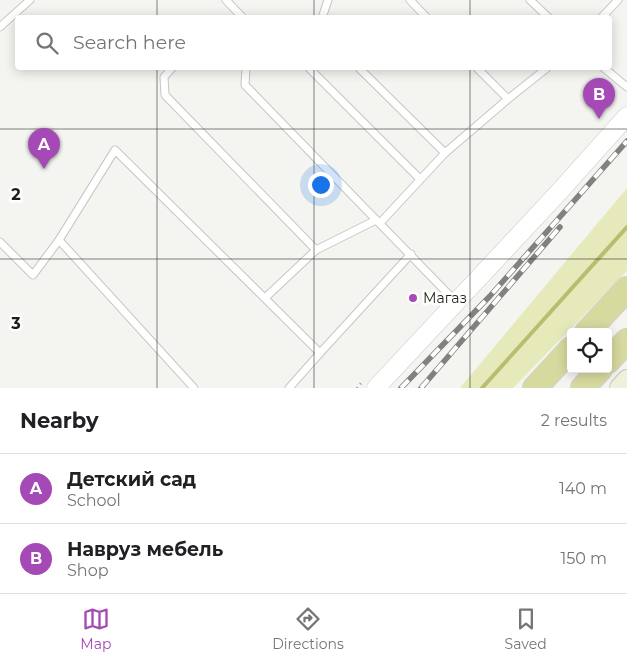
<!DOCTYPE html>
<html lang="en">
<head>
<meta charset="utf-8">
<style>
  body { margin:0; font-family:Montserrat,sans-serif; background:#f2f2f2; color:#202124 }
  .controls { position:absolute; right:15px; bottom:15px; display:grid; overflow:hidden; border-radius:5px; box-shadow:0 2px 12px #0003 }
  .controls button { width:45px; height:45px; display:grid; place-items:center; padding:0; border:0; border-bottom:1px solid #e0e0e0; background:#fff; color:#202124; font:25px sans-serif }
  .you { position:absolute; left:320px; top:184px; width:18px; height:18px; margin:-12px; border:4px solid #fff; border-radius:50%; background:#1a73e8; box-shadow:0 0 0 8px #1a73e833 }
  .badge { display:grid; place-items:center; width:32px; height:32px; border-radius:50%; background:#a449b5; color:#fff; font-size:16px; font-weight:700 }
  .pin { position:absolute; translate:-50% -41px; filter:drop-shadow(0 1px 2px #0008) }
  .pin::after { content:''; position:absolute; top:26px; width:18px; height:15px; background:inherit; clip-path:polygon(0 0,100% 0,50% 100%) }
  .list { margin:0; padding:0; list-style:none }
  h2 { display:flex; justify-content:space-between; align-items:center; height:65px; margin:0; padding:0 20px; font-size:21px }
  h2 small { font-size:16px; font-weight:400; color:#757577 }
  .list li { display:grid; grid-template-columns:32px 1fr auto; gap:15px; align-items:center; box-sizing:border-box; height:70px; padding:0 20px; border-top:1px solid #e0e0e0 }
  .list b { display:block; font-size:19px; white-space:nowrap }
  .list p { margin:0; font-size:16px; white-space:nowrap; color:#757577 }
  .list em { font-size:16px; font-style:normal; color:#757577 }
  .icon { flex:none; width:28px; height:28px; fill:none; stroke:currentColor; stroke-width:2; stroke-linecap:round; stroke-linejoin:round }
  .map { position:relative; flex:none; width:627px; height:388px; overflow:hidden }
  .search { position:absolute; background:#fff; box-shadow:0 2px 12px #0003; left:15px; right:15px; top:15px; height:55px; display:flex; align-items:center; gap:12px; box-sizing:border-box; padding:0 18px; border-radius:5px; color:#757577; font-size:19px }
  .sheet { height:205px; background:#fff }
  nav { display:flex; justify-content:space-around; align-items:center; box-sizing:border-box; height:70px; border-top:1px solid #e0e0e0; background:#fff; font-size:14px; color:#757577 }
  nav a { display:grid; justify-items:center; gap:2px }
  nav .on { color:#a449b5 }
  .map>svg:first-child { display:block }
  .green { fill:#e6eabb }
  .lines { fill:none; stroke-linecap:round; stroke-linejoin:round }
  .stream { stroke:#b9bd70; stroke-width:4 }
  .service-casing { stroke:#c6c7c4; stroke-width:9 }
  .tertiary-casing { stroke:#c6c7c4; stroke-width:19 }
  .secondary-casing { stroke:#c6c7c4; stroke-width:22 }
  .trunk-casing { stroke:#d2d2d2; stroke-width:26 }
  .path { stroke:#8f8f8d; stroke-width:2.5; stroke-dasharray:1 4; stroke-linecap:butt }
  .service { stroke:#fff; stroke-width:7 }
  .tertiary { stroke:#fff; stroke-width:18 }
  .secondary { stroke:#f0f1db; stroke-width:20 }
  .trunk { stroke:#d7da9e; stroke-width:24 }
  .rail-casing { stroke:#81817f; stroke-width:5.5 }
  .rail { stroke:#fffffe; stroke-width:4; stroke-dasharray:11; stroke-linecap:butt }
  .grid { fill:none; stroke:#1d1d1c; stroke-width:1; stroke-opacity:0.55 }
  .poi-dot { fill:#a449b5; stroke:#fffffe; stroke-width:2 }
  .labels { text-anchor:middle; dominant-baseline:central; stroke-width:5; stroke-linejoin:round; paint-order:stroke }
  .poi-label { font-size:14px; fill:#1d1d1c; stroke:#fffffe; text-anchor:start }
  .grid-label { font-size:16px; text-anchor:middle; font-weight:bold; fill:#1d1d1c; stroke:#fffffe; stroke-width:5; stroke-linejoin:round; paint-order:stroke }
</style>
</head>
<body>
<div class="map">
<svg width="627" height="388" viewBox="0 0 627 388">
  <rect width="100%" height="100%" fill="#f4f4f1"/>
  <path class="green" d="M627,188V271L513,388H460Z"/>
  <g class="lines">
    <path class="stream" d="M482,388L627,227"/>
    <g class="service-casing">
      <g id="service">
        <path d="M226,0L243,18"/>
        <path d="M410,0L427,18"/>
        <path d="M530,0L549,18"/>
        <path d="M322,18L328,0"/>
        <path d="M601,18L618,0"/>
        <path d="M0,27L30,0"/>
        <path d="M172,68L164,77L165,95L316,250"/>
        <path d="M246,68L245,85L455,301"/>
        <path d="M309,68L420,179"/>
        <path d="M359,68L445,153"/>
        <path d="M477,68L508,99L547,68"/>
        <path d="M604,68L627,87"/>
        <path d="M380,223L445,153L508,99"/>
        <path d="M59,240L115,150L320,353L289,388"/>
        <path d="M0,242L33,275L59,240L194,388"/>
        <path d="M265,298L316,250L376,220"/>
        <path d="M320,353L411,254"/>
      </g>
    </g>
    <g class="tertiary-casing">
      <path id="tertiary" d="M376,388L559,192L627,116"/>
    </g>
    <g class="secondary-casing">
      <path id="secondary" d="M620,388L627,380"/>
    </g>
    <g class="trunk-casing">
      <g id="trunk">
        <path d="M587,332L627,289"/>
        <path d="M608,361L627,341"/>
        <path d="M535,388L571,349"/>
        <path d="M583,388L600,369"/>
      </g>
    </g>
    <path class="path" d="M357,388L362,382"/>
    <use href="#service" class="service"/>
    <use href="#tertiary" class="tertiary"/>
    <use href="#secondary" class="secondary"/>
    <use href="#trunk" class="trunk"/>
    <g class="rail-casing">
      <g id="rail">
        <path d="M401,388L490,296L627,141"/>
        <path d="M421,388L560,227"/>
      </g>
    </g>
    <use href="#rail" class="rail"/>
  </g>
  <path class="grid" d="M157,0V18M314,0V18M470,0V18M157,68V388M314,68V388M470,68V388M0,129H627M0,259H627"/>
  <circle class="poi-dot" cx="413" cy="298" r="5"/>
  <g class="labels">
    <g class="poi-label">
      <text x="423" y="298">Магаз</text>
    </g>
  </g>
  <g class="grid-label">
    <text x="16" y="200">2</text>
    <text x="16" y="329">3</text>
  </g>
</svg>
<div class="controls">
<button><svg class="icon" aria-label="locate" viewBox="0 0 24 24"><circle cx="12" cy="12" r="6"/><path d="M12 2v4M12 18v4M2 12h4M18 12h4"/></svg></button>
</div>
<div class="you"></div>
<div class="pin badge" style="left:44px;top:169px">A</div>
<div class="pin badge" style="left:599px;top:119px">B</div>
<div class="search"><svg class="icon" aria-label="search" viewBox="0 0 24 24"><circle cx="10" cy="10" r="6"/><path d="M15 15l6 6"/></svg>Search here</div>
</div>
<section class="sheet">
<h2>Nearby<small>2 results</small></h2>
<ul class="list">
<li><span class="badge">A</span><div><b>Детский сад</b><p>School</p></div><em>140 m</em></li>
<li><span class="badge">B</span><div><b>Навруз мебель</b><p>Shop</p></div><em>150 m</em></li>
</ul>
</section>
<nav>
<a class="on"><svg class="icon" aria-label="map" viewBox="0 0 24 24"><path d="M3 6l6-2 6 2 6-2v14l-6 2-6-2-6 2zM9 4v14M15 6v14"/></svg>Map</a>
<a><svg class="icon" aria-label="directions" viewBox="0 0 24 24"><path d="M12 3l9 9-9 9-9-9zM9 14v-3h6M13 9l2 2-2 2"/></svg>Directions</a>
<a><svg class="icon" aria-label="saved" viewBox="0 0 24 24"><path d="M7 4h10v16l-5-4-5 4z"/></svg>Saved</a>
</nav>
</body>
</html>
